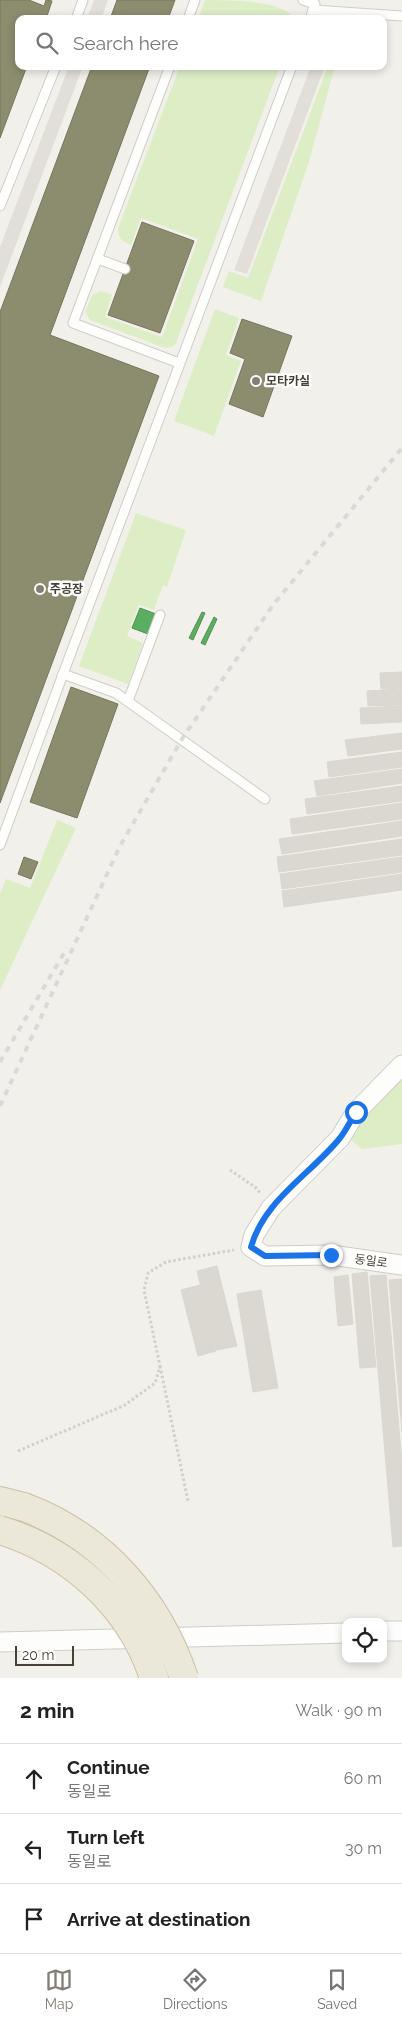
<!DOCTYPE html>
<html lang="en">
<head>
<meta charset="utf-8">
<style>
  body { margin:0; font-family:Raleway,"Noto Sans KR",sans-serif; background:#f6f6f6; color:#222 }
  .controls { position:absolute; right:15px; bottom:15px; display:grid; overflow:hidden; border-radius:10px; box-shadow:0 2px 8px #0003 }
  .controls button { width:45px; height:45px; display:grid; place-items:center; padding:0; border:0; border-bottom:1px solid #e0e0e0; background:#fff; color:#222; font:25px sans-serif }
  .scale { position:absolute; left:15px; bottom:12px; width:59px; box-sizing:border-box; padding-left:5px; border:2px solid #484234; border-top:0; font-size:14px; line-height:18px; white-space:nowrap; color:#484234; -webkit-text-stroke:4px #fff; paint-order:stroke }
  .stop { position:absolute; width:15px; height:15px; margin:-11px; border:4px solid #1a73e8; border-radius:50%; background:#fff }
  .stop.end { background:#1a73e8; border-color:#fff; box-shadow:0 1px 5px #0008 }
  .list { margin:0; padding:0; list-style:none }
  h2 { display:flex; justify-content:space-between; align-items:center; height:65px; margin:0; padding:0 20px; font-size:21px }
  h2 small { font-size:16px; font-weight:400; color:#767676 }
  .list li { display:grid; grid-template-columns:32px 1fr auto; gap:15px; align-items:center; box-sizing:border-box; height:70px; padding:0 20px; border-top:1px solid #e0e0e0 }
  .list b { display:block; font-size:19px; white-space:nowrap }
  .list p { margin:0; font-size:16px; white-space:nowrap; color:#767676 }
  .list em { font-size:16px; font-style:normal; color:#767676 }
  .icon { flex:none; width:28px; height:28px; fill:none; stroke:currentColor; stroke-width:2; stroke-linecap:round; stroke-linejoin:round }
  .map { position:relative; flex:none; width:402px; height:1678px; overflow:hidden }
  .search { position:absolute; background:#fff; box-shadow:0 2px 8px #0003; left:15px; right:15px; top:15px; height:55px; display:flex; align-items:center; gap:12px; box-sizing:border-box; padding:0 18px; border-radius:10px; color:#767676; font-size:19px }
  .sheet { height:275px; background:#fff }
  nav { display:flex; justify-content:space-around; align-items:center; box-sizing:border-box; height:70px; border-top:1px solid #e0e0e0; background:#fff; font-size:14px; color:#767676 }
  nav a { display:grid; justify-items:center; gap:2px }
  nav .on { color:#847f74 }
  .map>svg:first-child { display:block }
  .green { fill:#ddeec7 }
  .parking { fill:#e1dfd8 }
  .public { fill:#5aae61; stroke:#558e54 }
  .industry { fill:#8c8c6e; stroke:#78765d }
  .building { fill:#dbd8d2; stroke:#dad7cf }
  .lines { fill:none; stroke-linecap:round; stroke-linejoin:round }
  .lane-casing { stroke:#d0cdc7; stroke-width:11 }
  .street-casing { stroke:#d0cdc7; stroke-width:21 }
  .highway-casing { stroke:#ccc0a2; stroke-width:30 }
  .path { stroke:#d2d0c9; stroke-width:3; stroke-dasharray:2.5 2.5; stroke-linecap:butt }
  .lane { stroke:#fdfdfc; stroke-width:9 }
  .street { stroke:#fdfdfc; stroke-width:19 }
  .highway { stroke:#ece8d9; stroke-width:28 }
  .rail { stroke:#d9d9d8; stroke-width:4; stroke-dasharray:6 6; stroke-linecap:butt }
  .highway-bridge-casing { stroke:#ccc0a2; stroke-width:30; stroke-linecap:butt }
  .highway-bridge { stroke:#ece8d9; stroke-width:28 }
  .route { stroke:#1a73e8; stroke-width:6 }
  .poi-dot { fill:#847f74; stroke:#fff; stroke-width:2 }
  .labels { text-anchor:middle; dominant-baseline:central; stroke-width:5; stroke-linejoin:round; paint-order:stroke }
  .poi-label { font-size:12px; font-weight:bold; fill:#484234; stroke:#fff; text-anchor:start }
  .street-label { font-size:12px; fill:#484234; stroke:#fff }
</style>
</head>
<body>
<div class="map">
<svg width="402" height="1678" viewBox="0 0 402 1678">
  <rect width="100%" height="100%" fill="#f2f0ea"/>
  <g class="green">
    <path d="M205,0C227,0 285,0 294,19H198Z"/>
    <path d="M180,66H280L176,343L172,347L165,348L90,320L85,312L92,295L101,291L112,295L105,317L162,337L198,239L141,218L131,245C122,241 118,239 118,228Z"/>
    <path d="M328,66H335L309,162L261,301L223,287L229,271L248,278Z"/>
    <path d="M215,309L239,318L226,355L241,361L214,436L174,421Z"/>
    <path d="M136,513L186,530L167,587L163,585L154,610L139,605L127,636L143,643L128,684L79,666Z"/>
    <path d="M57,820L76,828L0,990V894L6,879L30,888Z"/>
    <path d="M402,1078V1144L362,1149L350,1139L364,1117Z"/>
  </g>
  <g class="parking">
    <path d="M94,0H108L101,19H87Z"/>
    <path d="M69,66H83L0,287V247Z"/>
    <path d="M311,66H325L247,274L234,270Z"/>
  </g>
  <g class="public">
    <path d="M140,608L156,614L148,634L132,628Z"/>
    <path d="M202,612L205,613L193,640L189,638Z"/>
    <path d="M214,617L217,619L205,645L201,643Z"/>
  </g>
  <g class="industry">
    <path d="M0,0H29L44,6L46,0L52,1L46,19H19V66H27L0,138Z"/>
    <path d="M117,0H175L168,19H110Z"/>
    <path d="M92,66H150L50,335L159,376L0,803V312Z"/>
    <path d="M142,222L194,241L160,333L108,315Z"/>
    <path d="M242,319L292,336L263,417L229,404L245,359L230,353Z"/>
    <path d="M71,687L118,704L77,818L30,802Z"/>
    <path d="M24,857L38,862L31,879L18,874Z"/>
  </g>
  <g class="building">
    <path d="M402,672V688L381,689L380,673Z"/>
    <path d="M402,689V705L368,706L367,691Z"/>
    <path d="M402,706V722L361,724L360,708Z"/>
    <path d="M402,733V749L348,756L345,740Z"/>
    <path d="M402,752V767L329,777L327,762Z"/>
    <path d="M402,769V783L317,796L314,781Z"/>
    <path d="M402,786V801L307,814L305,799Z"/>
    <path d="M402,803V819L292,834L290,819Z"/>
    <path d="M402,821V836L282,854L279,839Z"/>
    <path d="M402,839V855L279,872L277,857Z"/>
    <path d="M402,857V872L282,889L280,874Z"/>
    <path d="M402,874V890L284,907L282,891Z"/>
    <path d="M217,1266L237,1346L217,1350L197,1271Z"/>
    <path d="M367,1272L376,1367L360,1368L352,1274Z"/>
    <path d="M348,1275L353,1324L338,1326L334,1277Z"/>
    <path d="M386,1275L402,1464V1546L393,1547L370,1276Z"/>
    <path d="M402,1279V1432L389,1280Z"/>
    <path d="M200,1285L216,1351L198,1356L181,1290Z"/>
    <path d="M261,1290L278,1388L253,1392L237,1294Z"/>
  </g>
  <g class="lines">
    <g class="lane-casing">
      <g id="lane">
        <path d="M303,0L315,4L310,19"/>
        <path d="M313,10L402,16"/>
        <path d="M76,19L83,0"/>
        <path d="M188,19L195,0"/>
        <path d="M170,66L73,323L179,363"/>
        <path d="M0,206L56,66"/>
        <path d="M98,259L125,269"/>
        <path d="M63,674L292,66"/>
        <path d="M128,701L160,615"/>
        <path d="M0,845L63,674L116,693L265,799"/>
      </g>
    </g>
    <g class="street-casing">
      <g id="street">
        <path d="M402,1065L356,1112L340,1138L271,1208L254,1235L251,1247L265,1256L331,1255L402,1265"/>
        <path d="M383,1631H402"/>
        <path d="M0,1642L346,1633"/>
      </g>
    </g>
    <g class="highway-casing">
      <path id="highway" d="M0,1501L24,1507"/>
    </g>
    <g class="path">
      <path d="M230,1170L255,1187L260,1193"/>
      <path d="M160,1366L188,1501"/>
      <path d="M18,1451L125,1405L155,1383L160,1366L144,1290L148,1273L166,1262L234,1250"/>
    </g>
    <use href="#lane" class="lane"/>
    <use href="#street" class="street"/>
    <use href="#highway" class="highway"/>
    <g class="rail">
      <path d="M0,1062L67,948"/>
      <path d="M0,1106L120,846L182,739L273,605L402,448"/>
    </g>
    <g class="highway-bridge-casing">
      <g id="highway-bridge">
        <path d="M24,1507C102,1536 158,1600 184,1678"/>
        <path d="M0,1530C71,1552 131,1606 154,1678"/>
      </g>
    </g>
    <use href="#highway-bridge" class="highway-bridge"/>
  </g>
  <g class="lines">
    <path class="route" d="M331,1255L265,1256L251,1247C264,1200 311,1174 340,1138C346,1130 351,1120 356,1112"/>
  </g>
  <g class="poi-dot">
    <circle cx="256" cy="381" r="5"/>
    <circle cx="40" cy="589" r="5"/>
  </g>
  <g class="labels">
    <g class="poi-label">
      <text x="266" y="381">모타카실</text>
      <text x="50" y="589">주공장</text>
    </g>
    <g class="street-label">
      <text transform="translate(371 1261) rotate(8)">동일로</text>
    </g>
  </g>
</svg>
<div class="controls">
<button><svg class="icon" aria-label="locate" viewBox="0 0 24 24"><circle cx="12" cy="12" r="6"/><path d="M12 2v4M12 18v4M2 12h4M18 12h4"/></svg></button>
</div>
<div class="scale">20 m</div>
<div class="stop" style="left:356px;top:1112px"></div>
<div class="stop end" style="left:331px;top:1255px"></div>
<div class="search"><svg class="icon" aria-label="search" viewBox="0 0 24 24"><circle cx="10" cy="10" r="6"/><path d="M15 15l6 6"/></svg>Search here</div>
</div>
<section class="sheet">
<h2>2 min<small>Walk · 90 m</small></h2>
<ul class="list">
<li><svg class="icon" aria-label="ahead" viewBox="0 0 24 24"><path d="M12 20V5M6 11l6-6 6 6"/></svg><div><b>Continue</b><p>동일로</p></div><em>60 m</em></li>
<li><svg class="icon" aria-label="left" viewBox="0 0 24 24"><path d="M17 20v-9H6M10 6l-5 5 5 5"/></svg><div><b>Turn left</b><p>동일로</p></div><em>30 m</em></li>
<li><svg class="icon" aria-label="arrive" viewBox="0 0 24 24"><path d="M6 21V4h12l-3 4 3 4H6"/></svg><div><b>Arrive at destination</b></div></li>
</ul>
</section>
<nav>
<a class="on"><svg class="icon" aria-label="map" viewBox="0 0 24 24"><path d="M3 6l6-2 6 2 6-2v14l-6 2-6-2-6 2zM9 4v14M15 6v14"/></svg>Map</a>
<a><svg class="icon" aria-label="directions" viewBox="0 0 24 24"><path d="M12 3l9 9-9 9-9-9zM9 14v-3h6M13 9l2 2-2 2"/></svg>Directions</a>
<a><svg class="icon" aria-label="saved" viewBox="0 0 24 24"><path d="M7 4h10v16l-5-4-5 4z"/></svg>Saved</a>
</nav>
</body>
</html>
